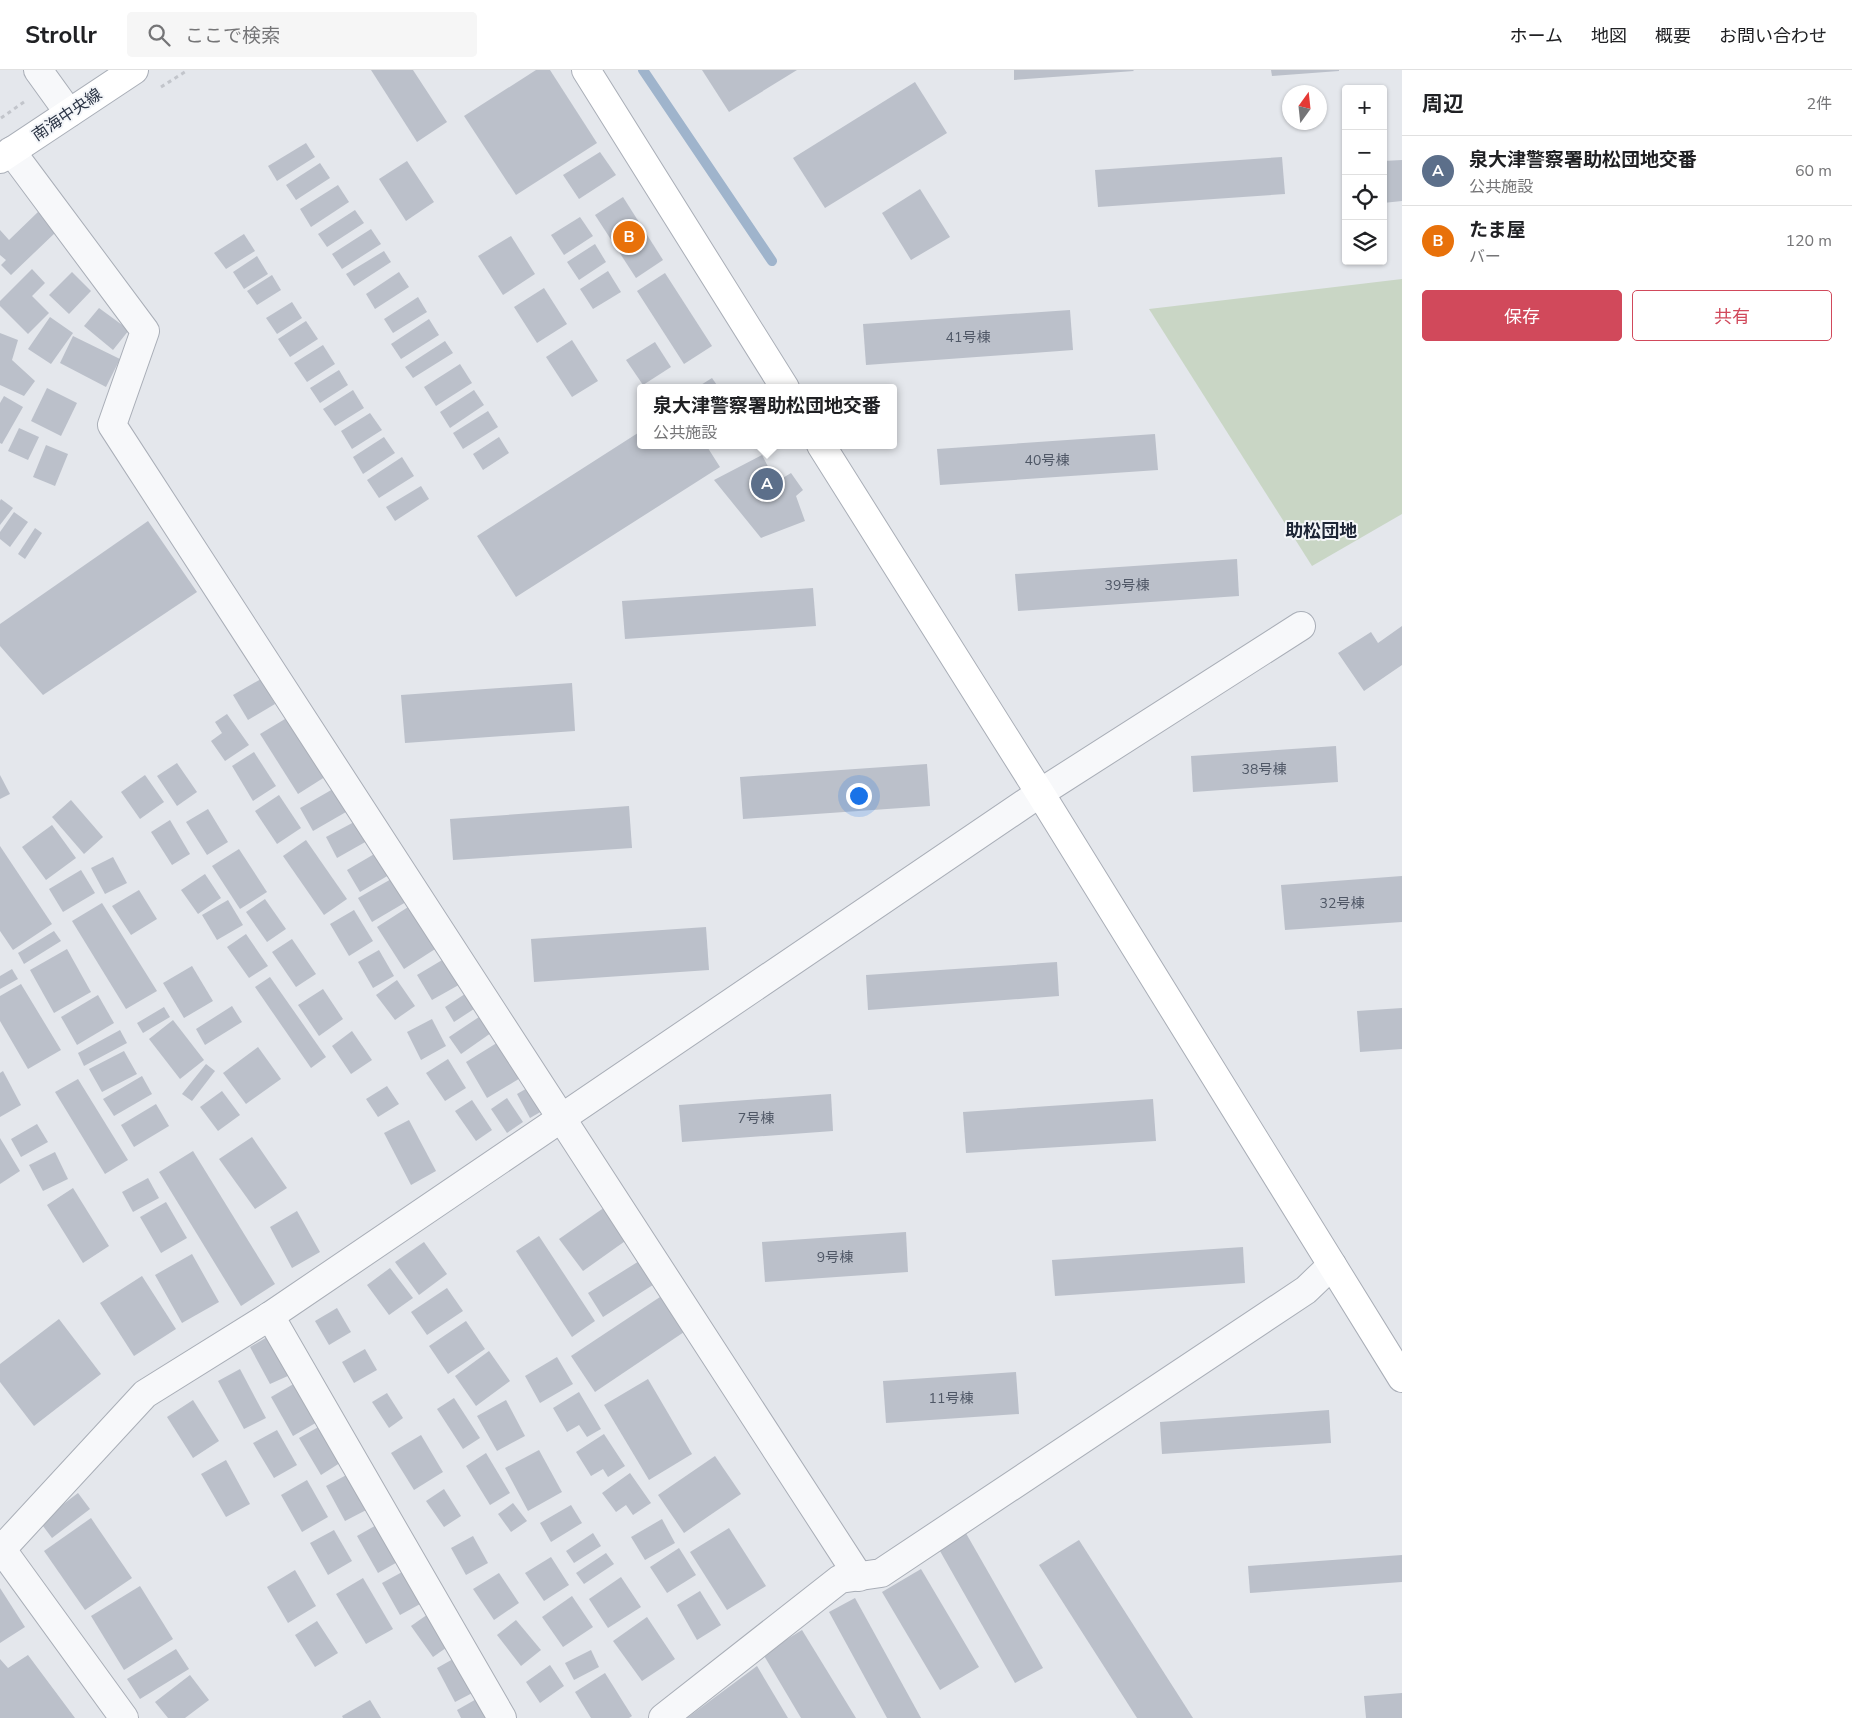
<!DOCTYPE html>
<html lang="ja">
<head>
<meta charset="utf-8">
<style>
  body { margin:0; font-family:"Nunito Sans","Noto Sans JP",sans-serif; background:#f6f6f6; color:#202124 }
  .controls { position:absolute; right:15px; top:15px; display:grid; overflow:hidden; border-radius:5px; box-shadow:0 1px 4px #0004 }
  .controls button { width:45px; height:45px; display:grid; place-items:center; padding:0; border:0; border-bottom:1px solid #e0e0e0; background:#fff; color:#202124; font:25px sans-serif }
  .compass { position:absolute; left:1282px; top:15px; width:45px; height:45px; border-radius:50%; background:#fff; box-shadow:0 1px 4px #0004; rotate:15deg }
  .you { position:absolute; left:858px; top:725px; width:18px; height:18px; margin:-12px; border:4px solid #fff; border-radius:50%; background:#1a73e8; box-shadow:0 0 0 8px #1a73e833 }
  .badge { display:grid; place-items:center; width:32px; height:32px; border-radius:50%; background:#d1495b; color:#fff; font-size:16px; font-weight:700 }
  .pin { position:absolute; translate:-50% -50%; border:2px solid #fff; box-shadow:0 1px 5px #0006 }
  .popup { position:absolute; left:637px; top:314px; width:260px; height:65px; box-sizing:border-box; display:grid; place-content:center; border-radius:5px; background:#fff; filter:drop-shadow(0 1px 4px #0005); font-size:16px; white-space:nowrap; color:#757577 }
  .popup b { font-size:19px; color:#202124 }
  .popup::after { content:''; position:absolute; left:50%; top:100%; margin-left:-10px; border:10px solid transparent; border-top-color:#fff }
  .list { margin:0; padding:0; list-style:none }
  h2 { display:flex; justify-content:space-between; align-items:center; height:65px; margin:0; padding:0 20px; font-size:21px }
  h2 small { font-size:16px; font-weight:400; color:#757577 }
  .list li { display:grid; grid-template-columns:32px 1fr auto; gap:15px; align-items:center; box-sizing:border-box; height:70px; padding:0 20px; border-top:1px solid #e0e0e0 }
  .list b { display:block; font-size:19px; white-space:nowrap }
  .list p { margin:0; font-size:16px; white-space:nowrap; color:#757577 }
  .list em { font-size:16px; font-style:normal; color:#757577 }
  .actions { display:flex; gap:10px; padding:15px 20px }
  .actions a { flex:1; padding:11px 0; border:1px solid #d1495b; border-radius:5px; text-align:center; font-size:18px; color:#d1495b }
  .actions .main { background:#d1495b; color:#fff }
  .icon { flex:none; width:28px; height:28px; fill:none; stroke:currentColor; stroke-width:2; stroke-linecap:round; stroke-linejoin:round }
  .map { position:relative; flex:none; width:1402px; height:1648px; overflow:hidden }
  header { display:flex; align-items:center; gap:30px; box-sizing:border-box; height:70px; padding:0 25px; background:#fff; border-bottom:1px solid #e0e0e0 }
  header strong { font-size:24px }
  nav { display:flex; gap:28px; margin-inline-start:auto; font-size:18px }
  .search { width:350px; height:45px; background:#f6f6f6; display:flex; align-items:center; gap:12px; box-sizing:border-box; padding:0 18px; border-radius:5px; color:#757577; font-size:19px }
  main { display:flex }
  aside { flex:1; background:#fff }
  .map>svg:first-child { display:block }
  .green { fill:#c9d6c5 }
  .lines { fill:none; stroke-linecap:round; stroke-linejoin:round }
  .stream { stroke:#9fb4cc; stroke-width:10 }
  .building { fill:#bbc0ca }
  .street-casing { stroke:#a9aeb7; stroke-width:30 }
  .secondary-casing { stroke:#a9aeb7; stroke-width:30 }
  .path { stroke:#c2c5cb; stroke-width:3; stroke-dasharray:4 4; stroke-linecap:butt }
  .street { stroke:#f7f8fa; stroke-width:28 }
  .secondary { stroke:#fff; stroke-width:28 }
  .labels { text-anchor:middle; dominant-baseline:central; stroke-width:4; stroke-linejoin:round; paint-order:stroke }
  .number-label { font-size:14px; fill:#4f5766 }
  .street-label { font-size:16px; fill:#2b3445; stroke:#f4f6f9 }
  .neighbourhood-label { font-size:18px; font-weight:bold; fill:#1d2536; stroke:#f4f6f9 }
</style>
</head>
<body>
<header>
<strong>Strollr</strong>
<div class="search"><svg class="icon" aria-label="search" viewBox="0 0 24 24"><circle cx="10" cy="10" r="6"/><path d="M15 15l6 6"/></svg>ここで検索</div>
<nav><a>ホーム</a><a>地図</a><a>概要</a><a>お問い合わせ</a></nav>
</header>
<main>
<div class="map">
<svg width="1402" height="1648" viewBox="0 0 1402 1648">
  <rect width="100%" height="100%" fill="#e4e7ec"/>
  <path class="green" d="M1402,209V444L1312,496L1149,239Z"/>
  <g class="lines">
    <path class="stream" d="M643,0L772,191"/>
  </g>
  <g class="building">
    <path d="M371,0H413L447,52L417,72Z"/>
    <path d="M536,0H550L597,73L516,125L464,46Z"/>
    <path d="M702,0H797L729,42Z"/>
    <path d="M1014,0H1133L1134,1L1014,10Z"/>
    <path d="M1271,0H1339V1L1272,6Z"/>
    <path d="M915,12L947,63L825,138L793,88Z"/>
    <path d="M306,73L315,87L277,111L268,96Z"/>
    <path d="M600,82L616,105L579,129L563,105Z"/>
    <path d="M1282,87L1285,124L1098,137L1095,100Z"/>
    <path d="M1402,90V131L1383,133V91Z"/>
    <path d="M407,91L434,132L406,151L379,109Z"/>
    <path d="M320,93L330,108L296,130L286,115Z"/>
    <path d="M338,115L349,132L311,157L300,139Z"/>
    <path d="M920,119L950,167L911,190L882,143Z"/>
    <path d="M623,127L663,190L636,208L595,145Z"/>
    <path d="M355,140L364,153L327,177L318,164Z"/>
    <path d="M38,142L57,161L11,205L1,195L6,190L0,185V160L9,170Z"/>
    <path d="M580,147L593,166L564,185L551,165Z"/>
    <path d="M371,159L381,174L342,199L332,184Z"/>
    <path d="M244,164L255,181L226,199L214,183Z"/>
    <path d="M511,166L535,204L503,225L478,186Z"/>
    <path d="M595,174L606,192L579,210L567,192Z"/>
    <path d="M384,181L391,192L354,216L346,204Z"/>
    <path d="M257,186L268,204L244,219L233,202Z"/>
    <path d="M32,199L45,213L32,226L49,243L28,264L0,236V231Z"/>
    <path d="M608,201L621,222L593,239L580,219Z"/>
    <path d="M72,202L91,221L69,244L49,225Z"/>
    <path d="M399,202L409,217L375,239L366,224Z"/>
    <path d="M665,203L712,276L684,294L637,221Z"/>
    <path d="M272,205L281,220L257,235L247,221Z"/>
    <path d="M544,218L567,254L537,273L514,237Z"/>
    <path d="M418,227L427,242L393,263L384,249Z"/>
    <path d="M292,232L302,248L277,264L266,248Z"/>
    <path d="M99,238L129,260L113,280L84,256Z"/>
    <path d="M1070,240L1073,280L866,295L863,254Z"/>
    <path d="M50,247L73,263L51,294L28,279Z"/>
    <path d="M429,249L439,265L401,289L391,274Z"/>
    <path d="M306,251L318,269L290,287L278,269Z"/>
    <path d="M0,263L18,270L12,290L35,311L24,326L0,315Z"/>
    <path d="M73,266L120,289L106,317L60,293Z"/>
    <path d="M572,270L598,311L572,327L546,287Z"/>
    <path d="M445,271L453,283L413,308L405,297Z"/>
    <path d="M655,272L671,297L643,315L626,290Z"/>
    <path d="M323,275L335,294L307,312L294,293Z"/>
    <path d="M460,294L472,313L436,336L424,317Z"/>
    <path d="M339,300L348,315L320,333L310,318Z"/>
    <path d="M712,308L719,318H696Z"/>
    <path d="M47,318L77,333L61,366L31,351Z"/>
    <path d="M353,320L364,338L335,356L323,339Z"/>
    <path d="M474,320L484,335L450,358L440,342Z"/>
    <path d="M4,326L23,337L2,374L0,373V333Z"/>
    <path d="M488,341L498,357L463,379L453,363Z"/>
    <path d="M370,343L382,360L352,379L341,361Z"/>
    <path d="M19,358L39,367L28,390L8,381Z"/>
    <path d="M641,361V375H706L720,397L516,527L477,466Z"/>
    <path d="M1155,364L1158,400L940,415L937,379Z"/>
    <path d="M384,367L395,383L363,404L353,387Z"/>
    <path d="M499,367L509,383L483,400L473,384Z"/>
    <path d="M46,375L68,384L55,416L33,407Z"/>
    <path d="M762,385L776,412L791,403L803,420L796,426L805,451L761,468L714,410Z"/>
    <path d="M402,387L414,406L379,428L367,410Z"/>
    <path d="M421,416L429,429L395,451L386,437Z"/>
    <path d="M1,429L13,438L0,455V431Z"/>
    <path d="M14,442L28,452L10,477L0,469V462Z"/>
    <path d="M148,451L197,522L43,625L0,576V554Z"/>
    <path d="M35,458L42,463L25,489L18,484Z"/>
    <path d="M1237,489L1239,526L1018,541L1015,504Z"/>
    <path d="M813,518L816,556L625,569L622,531Z"/>
    <path d="M1402,556V595L1364,621L1338,583L1371,562L1378,573Z"/>
    <path d="M261,609L275,634L248,650L233,625Z"/>
    <path d="M572,613L575,661L405,673L401,625Z"/>
    <path d="M227,644L249,675L225,691L211,671L222,663L215,652Z"/>
    <path d="M290,646L328,705L298,724L260,664Z"/>
    <path d="M1336,676L1338,712L1193,722L1191,686Z"/>
    <path d="M254,682L276,716L253,731L232,696Z"/>
    <path d="M177,693L197,722L177,736L157,706Z"/>
    <path d="M927,694L930,736L743,749L740,707Z"/>
    <path d="M0,705L10,724L0,729Z"/>
    <path d="M145,705L164,732L140,749L121,722Z"/>
    <path d="M333,719L346,742L313,761L300,738Z"/>
    <path d="M279,725L301,758L277,774L255,741Z"/>
    <path d="M71,730L103,767L84,784L52,747Z"/>
    <path d="M629,736L632,778L453,790L450,749Z"/>
    <path d="M208,739L228,772L207,785L186,752Z"/>
    <path d="M170,750L190,784L172,795L151,762Z"/>
    <path d="M356,751L367,771L337,788L326,767Z"/>
    <path d="M52,755L76,788L46,810L22,777Z"/>
    <path d="M306,770L347,829L324,845L283,786Z"/>
    <path d="M0,776L52,854L13,880L0,861Z"/>
    <path d="M239,779L267,822L240,839L212,796Z"/>
    <path d="M376,783L389,805L360,822L347,800Z"/>
    <path d="M113,787L127,813L105,824L91,798Z"/>
    <path d="M81,800L95,823L63,842L49,819Z"/>
    <path d="M205,804L221,828L198,844L181,820Z"/>
    <path d="M1402,806V852L1285,860L1281,815Z"/>
    <path d="M393,808L406,832L372,852L358,828Z"/>
    <path d="M139,820L157,849L131,865L112,836Z"/>
    <path d="M265,829L286,859L267,872L246,842Z"/>
    <path d="M228,830L243,855L217,870L202,845Z"/>
    <path d="M416,832L443,874L404,899L377,857Z"/>
    <path d="M102,833L157,921L126,939L72,851Z"/>
    <path d="M354,840L373,871L349,886L330,854Z"/>
    <path d="M706,857L709,900L534,912L531,869Z"/>
    <path d="M54,861L61,871L24,894L18,883Z"/>
    <path d="M246,864L268,896L249,908L227,877Z"/>
    <path d="M292,869L316,904L296,917L272,882Z"/>
    <path d="M67,879L91,922L54,943L30,900Z"/>
    <path d="M379,880L394,906L373,918L358,892Z"/>
    <path d="M449,886L464,912L432,930L417,905Z"/>
    <path d="M1057,892L1059,926L868,940L866,905Z"/>
    <path d="M192,896L213,931L184,948L163,913Z"/>
    <path d="M12,899L18,909L0,919V906Z"/>
    <path d="M270,907L326,987L311,998L255,917Z"/>
    <path d="M397,910L415,936L395,950L376,925Z"/>
    <path d="M21,914L61,980L28,999L0,951V926Z"/>
    <path d="M323,919L343,949L319,966L298,935Z"/>
    <path d="M468,922L477,937L454,952L445,937Z"/>
    <path d="M98,925L114,953L77,975L61,947Z"/>
    <path d="M232,936L242,952L205,975L196,959Z"/>
    <path d="M164,937L170,947L143,963L137,953Z"/>
    <path d="M1402,938V979L1360,982L1357,941Z"/>
    <path d="M479,947L491,963L461,984L449,967Z"/>
    <path d="M432,949L446,976L421,990L407,962Z"/>
    <path d="M173,950L204,990L180,1009L149,969Z"/>
    <path d="M120,960L127,973L84,996L78,983Z"/>
    <path d="M352,961L372,990L351,1004L332,976Z"/>
    <path d="M500,971L522,1007L487,1028L466,992Z"/>
    <path d="M258,977L281,1009L246,1034L223,1003Z"/>
    <path d="M124,981L137,1004L102,1022L89,999Z"/>
    <path d="M448,989L466,1018L445,1031L426,1003Z"/>
    <path d="M206,994L215,1001L192,1031L182,1024Z"/>
    <path d="M3,1001L21,1035L0,1047V1003Z"/>
    <path d="M142,1006L152,1024L114,1046L103,1029Z"/>
    <path d="M78,1009L128,1090L105,1104L55,1022Z"/>
    <path d="M536,1013L549,1037L530,1048L517,1024Z"/>
    <path d="M387,1016L399,1034L378,1047L366,1029Z"/>
    <path d="M222,1021L240,1045L218,1061L200,1037Z"/>
    <path d="M831,1024L833,1061L682,1072L679,1035Z"/>
    <path d="M507,1028L523,1052L507,1063L491,1039Z"/>
    <path d="M1153,1029L1156,1071L966,1083L963,1042Z"/>
    <path d="M472,1030L492,1060L476,1071L455,1041Z"/>
    <path d="M156,1034L169,1056L134,1077L121,1055Z"/>
    <path d="M409,1050L436,1101L411,1115L384,1063Z"/>
    <path d="M37,1054L48,1072L21,1087L11,1069Z"/>
    <path d="M252,1067L287,1118L255,1139L219,1089Z"/>
    <path d="M0,1068L20,1101L0,1114Z"/>
    <path d="M193,1081L275,1214L241,1236L159,1102Z"/>
    <path d="M55,1082L68,1109L43,1121L29,1095Z"/>
    <path d="M148,1108L159,1128L133,1142L122,1122Z"/>
    <path d="M73,1118L109,1176L83,1193L47,1135Z"/>
    <path d="M166,1132L187,1168L161,1183L140,1147Z"/>
    <path d="M605,1137L628,1169L583,1201L559,1169Z"/>
    <path d="M297,1141L320,1182L292,1198L270,1157Z"/>
    <path d="M906,1162L908,1202L765,1212L762,1172Z"/>
    <path d="M539,1166L595,1251L572,1267L516,1181Z"/>
    <path d="M424,1172L447,1204L419,1225L395,1192Z"/>
    <path d="M1243,1177L1245,1213L1055,1226L1052,1190Z"/>
    <path d="M192,1184L219,1232L182,1253L155,1205Z"/>
    <path d="M644,1188L659,1211L603,1247L588,1223Z"/>
    <path d="M390,1198L413,1228L389,1245L367,1215Z"/>
    <path d="M142,1206L176,1259L134,1286L100,1233Z"/>
    <path d="M447,1218L463,1241L427,1265L411,1242Z"/>
    <path d="M663,1225L687,1260L595,1322L571,1286Z"/>
    <path d="M337,1238L351,1262L329,1275L315,1251Z"/>
    <path d="M59,1249L101,1304L34,1356L0,1312V1294Z"/>
    <path d="M466,1251L485,1279L448,1304L429,1276Z"/>
    <path d="M269,1266L290,1305L270,1314L250,1277Z"/>
    <path d="M365,1279L377,1300L354,1313L342,1292Z"/>
    <path d="M489,1281L510,1311L476,1336L455,1306Z"/>
    <path d="M557,1287L573,1314L540,1333L525,1306Z"/>
    <path d="M240,1299L266,1348L244,1359L218,1311Z"/>
    <path d="M1016,1302L1019,1344L886,1353L883,1311Z"/>
    <path d="M648,1309L692,1384L649,1410L604,1335Z"/>
    <path d="M297,1312L319,1351L293,1366L271,1327Z"/>
    <path d="M579,1322L601,1359L587,1367L579,1355L567,1362L553,1338Z"/>
    <path d="M387,1323L403,1348L389,1358L372,1332Z"/>
    <path d="M454,1328L480,1368L463,1379L437,1339Z"/>
    <path d="M193,1330L219,1371L193,1388L167,1347Z"/>
    <path d="M506,1330L525,1366L497,1381L477,1346Z"/>
    <path d="M1329,1340L1331,1373L1162,1384L1160,1352Z"/>
    <path d="M322,1355L343,1391L321,1405L299,1368Z"/>
    <path d="M277,1360L297,1395L274,1408L253,1373Z"/>
    <path d="M604,1364L625,1396L608,1407L603,1399L591,1406L576,1382Z"/>
    <path d="M421,1365L443,1402L414,1420L391,1383Z"/>
    <path d="M539,1380L562,1422L528,1441L505,1398Z"/>
    <path d="M486,1383L510,1423L490,1435L466,1396Z"/>
    <path d="M715,1386L741,1424L684,1463L658,1425Z"/>
    <path d="M226,1390L250,1434L226,1447L201,1404Z"/>
    <path d="M352,1402L372,1437L345,1451L326,1416Z"/>
    <path d="M630,1403L651,1433L633,1445L626,1435L616,1442L602,1423Z"/>
    <path d="M307,1410L328,1447L302,1462L281,1425Z"/>
    <path d="M444,1419L461,1446L444,1457L426,1431Z"/>
    <path d="M78,1423L90,1439L52,1468L40,1452Z"/>
    <path d="M513,1433L527,1451L511,1462L498,1444Z"/>
    <path d="M571,1435L582,1453L551,1472L540,1453Z"/>
    <path d="M91,1448L132,1508L85,1540L44,1481Z"/>
    <path d="M662,1449L675,1473L645,1490L631,1467Z"/>
    <path d="M380,1453L401,1490L378,1503L357,1466Z"/>
    <path d="M729,1458L766,1516L727,1540L690,1482Z"/>
    <path d="M963,1458L1043,1598L1015,1613L936,1474Z"/>
    <path d="M334,1460L352,1491L328,1505L310,1473Z"/>
    <path d="M593,1463L601,1476L574,1493L566,1481Z"/>
    <path d="M473,1466L488,1493L466,1505L451,1478Z"/>
    <path d="M1079,1470L1193,1648H1137L1039,1495Z"/>
    <path d="M679,1478L696,1505L667,1523L650,1497Z"/>
    <path d="M606,1483L614,1494L584,1514L576,1503Z"/>
    <path d="M1402,1485V1512L1250,1523L1248,1496Z"/>
    <path d="M551,1487L569,1515L544,1531L525,1503Z"/>
    <path d="M921,1499L979,1597L940,1620L882,1522Z"/>
    <path d="M295,1500L316,1536L288,1553L267,1517Z"/>
    <path d="M404,1501L422,1533L400,1545L382,1513Z"/>
    <path d="M499,1503L519,1533L494,1550L473,1519Z"/>
    <path d="M621,1507L641,1537L608,1558L589,1529Z"/>
    <path d="M363,1508L393,1559L366,1574L336,1524Z"/>
    <path d="M140,1516L173,1569L124,1600L91,1546Z"/>
    <path d="M0,1518L25,1557L0,1573Z"/>
    <path d="M700,1521L721,1555L697,1570L677,1535Z"/>
    <path d="M572,1526L593,1557L563,1577L542,1547Z"/>
    <path d="M855,1528L921,1648H887L829,1542Z"/>
    <path d="M431,1542L453,1573L433,1587L411,1556Z"/>
    <path d="M647,1547L675,1589L642,1611L613,1571Z"/>
    <path d="M516,1550L541,1580L521,1596L497,1565Z"/>
    <path d="M317,1551L338,1583L315,1597L295,1565Z"/>
    <path d="M802,1560L856,1648H801L763,1584Z"/>
    <path d="M176,1579L189,1599L140,1629L127,1609Z"/>
    <path d="M591,1580L599,1597L574,1610L565,1593Z"/>
    <path d="M462,1584L480,1619L455,1632L437,1598Z"/>
    <path d="M28,1585L75,1648H0V1589L8,1598Z"/>
    <path d="M550,1595L564,1616L540,1633L526,1612Z"/>
    <path d="M757,1596L788,1648H687Z"/>
    <path d="M605,1603L632,1646L629,1648H591L575,1622Z"/>
    <path d="M190,1605L209,1630L185,1648H168L155,1632Z"/>
    <path d="M1402,1623V1648H1366L1364,1626Z"/>
    <path d="M480,1627L491,1648H461L457,1640Z"/>
    <path d="M370,1630L381,1648H343L342,1646Z"/>
  </g>
  <g class="lines">
    <g class="street-casing">
      <g id="street">
        <path d="M38,0L69,43"/>
        <path d="M11,81L145,261L112,355L859,1507"/>
        <path d="M270,1246L502,1648"/>
        <path d="M0,1477L124,1648"/>
        <path d="M0,1481L145,1324L270,1246L1040,723L1301,556"/>
        <path d="M663,1648L840,1509L881,1503L1306,1220L1332,1195"/>
      </g>
    </g>
    <g class="secondary-casing">
      <g id="secondary">
        <path d="M586,0L785,318"/>
        <path d="M0,89L134,0"/>
        <path d="M821,375L1040,723L1402,1308"/>
      </g>
    </g>
    <g class="path">
      <path d="M161,17L188,0"/>
      <path d="M1,48L24,32"/>
    </g>
    <use href="#street" class="street"/>
    <use href="#secondary" class="secondary"/>
  </g>
  <g class="labels">
    <g class="number-label">
      <text x="968" y="267">41号棟</text>
      <text x="1047" y="390">40号棟</text>
      <text x="1127" y="515">39号棟</text>
      <text x="1264" y="699">38号棟</text>
      <text x="1342" y="833">32号棟</text>
      <text x="756" y="1048">7号棟</text>
      <text x="835" y="1187">9号棟</text>
      <text x="951" y="1328">11号棟</text>
    </g>
    <g class="street-label">
      <text transform="translate(67 45) rotate(-34)">南海中央線</text>
    </g>
    <g class="neighbourhood-label">
      <text x="1321" y="461">助松団地</text>
    </g>
  </g>
</svg>
<div class="controls">
<button>+</button>
<button>−</button>
<button><svg class="icon" aria-label="locate" viewBox="0 0 24 24"><circle cx="12" cy="12" r="6"/><path d="M12 2v4M12 18v4M2 12h4M18 12h4"/></svg></button>
<button><svg class="icon" aria-label="layers" viewBox="0 0 24 24"><path d="M12 4l9 5-9 5-9-5zM3 14l9 5 9-5"/></svg></button>
</div>
<svg class="compass" viewBox="-18 -18 36 36"><path d="M0-13l5 13h-10z" fill="#e53935"/><path d="M0 13l5-13h-10z" fill="#757577"/></svg>
<div class="you"></div>
<div class="pin badge" style="left:767px;top:414px;background:#5c6f8a">A</div>
<div class="popup"><b>泉大津警察署助松団地交番</b>公共施設</div>
<div class="pin badge" style="left:629px;top:167px;background:#e8710a">B</div>
</div>
<aside>
<h2>周辺<small>2件</small></h2>
<ul class="list">
<li><span class="badge" style="background:#5c6f8a">A</span><div><b>泉大津警察署助松団地交番</b><p>公共施設</p></div><em>60 m</em></li>
<li><span class="badge" style="background:#e8710a">B</span><div><b>たま屋</b><p>バー</p></div><em>120 m</em></li>
</ul>
<div class="actions"><a class="main">保存</a><a>共有</a></div>
</aside>
</main>
</body>
</html>
